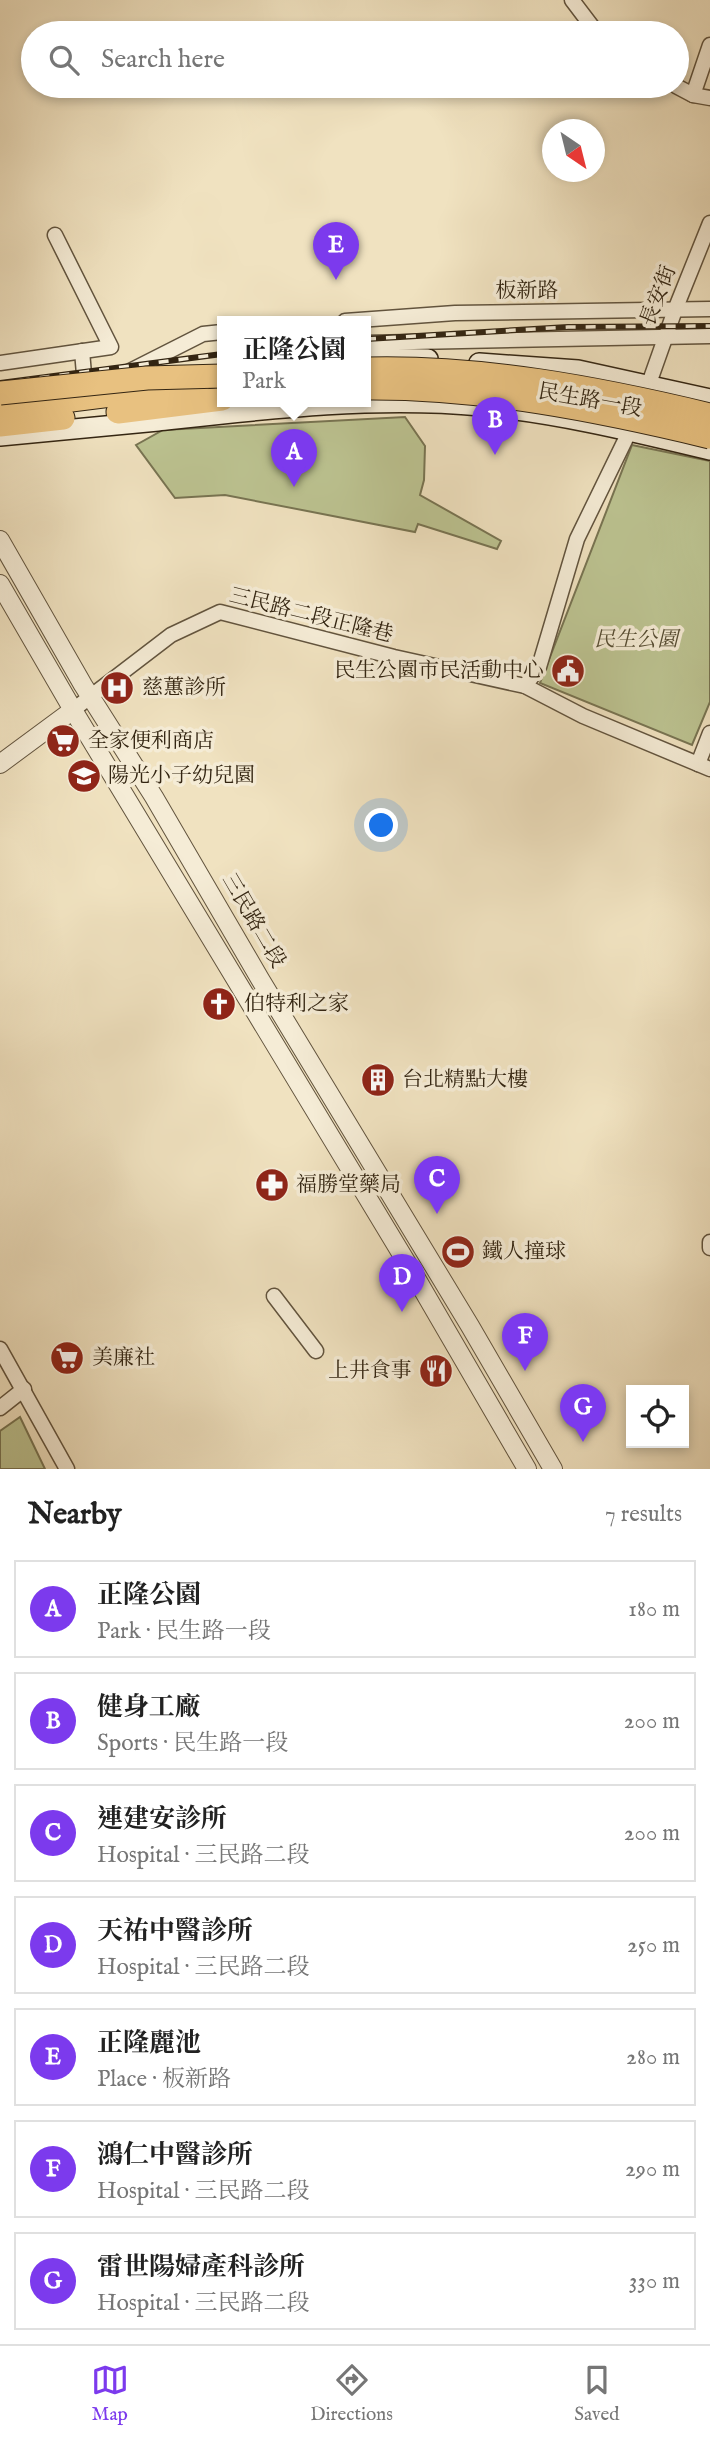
<!DOCTYPE html>
<html lang="en">
<head>
<meta charset="utf-8">
<style>
  body { margin:0; font-family:"IM FELL English","Noto Serif TC",serif; background:#f6f6f6; color:#222 }
  .controls { position:absolute; right:21px; bottom:21px; display:grid; overflow:hidden; border-radius:0px; box-shadow:0 4px 10px #0003 }
  .controls button { width:63px; height:63px; display:grid; place-items:center; padding:0; border:0; border-bottom:2px solid #e0e0e0; background:#fff; color:#222; font:35px sans-serif }
  .compass { position:absolute; left:542px; top:119px; width:63px; height:63px; border-radius:50%; background:#fff; box-shadow:0 4px 10px #0003; rotate:145deg }
  .you { position:absolute; left:382px; top:826px; width:24px; height:24px; margin:-18px; border:5px solid #fff; border-radius:50%; background:#1a73e8; box-shadow:0 0 0 10px #1a73e833 }
  .badge { display:grid; place-items:center; width:46px; height:46px; border-radius:50%; background:#7c3aed; color:#fff; font-size:23px; font-weight:700 }
  .pin { position:absolute; translate:-50% -58px; filter:drop-shadow(0 2px 4px #0008) }
  .pin::after { content:''; position:absolute; top:37px; width:24px; height:21px; background:inherit; clip-path:polygon(0 0,100% 0,50% 100%) }
  .popup { position:absolute; left:217px; top:316px; width:154px; height:91px; box-sizing:border-box; display:grid; place-content:center; border-radius:0px; background:#fff; filter:drop-shadow(0 2px 5px #0005); font-size:23px; white-space:nowrap; color:#767676 }
  .popup b { font-size:26px; color:#222 }
  .popup::after { content:''; position:absolute; left:50%; top:100%; margin-left:-14px; border:14px solid transparent; border-top-color:#fff }
  .list { margin:0; padding:0; list-style:none }
  h2 { display:flex; justify-content:space-between; align-items:center; height:91px; margin:0; padding:0 28px; font-size:30px }
  h2 small { font-size:23px; font-weight:400; color:#767676 }
  .list li { display:grid; grid-template-columns:46px 1fr auto; gap:21px; align-items:center; box-sizing:border-box; height:98px; margin:0 14px 14px; padding:0 14px; border:2px solid #e0e0e0; border-radius:0px }
  .list b { display:block; font-size:26px; white-space:nowrap }
  .list p { margin:0; font-size:23px; white-space:nowrap; color:#767676 }
  .list em { font-size:23px; font-style:normal; color:#767676 }
  .icon { flex:none; width:38px; height:38px; fill:none; stroke:currentColor; stroke-width:2; stroke-linecap:round; stroke-linejoin:round }
  .map { position:relative; flex:none; width:710px; height:1469px; overflow:hidden }
  .search { position:absolute; background:#fff; box-shadow:0 4px 10px #0003; left:21px; right:21px; top:21px; height:77px; display:flex; align-items:center; gap:18px; box-sizing:border-box; padding:0 24px; border-radius:38px; color:#767676; font-size:26px }
  .sheet { height:875px; background:#fff }
  nav { display:flex; justify-content:space-around; align-items:center; box-sizing:border-box; height:98px; border-top:2px solid #e0e0e0; background:#fff; font-size:19px; color:#767676 }
  nav a { display:grid; justify-items:center; gap:4px }
  nav .on { color:#7c3aed }
  .map>svg:first-child { display:block }
  .green { fill:#bcc391; stroke:#787452; stroke-width:2 }
  .lines { fill:none; stroke-linecap:round; stroke-linejoin:round }
  .minor-casing { stroke:#62543e; stroke-width:17 }
  .tertiary-casing { stroke:#62543e; stroke-width:20 }
  .secondary-casing { stroke:#332512; stroke-width:22 }
  .trunk-casing { stroke:#332512; stroke-width:25 }
  .minor { stroke:#f5ecd6; stroke-width:14 }
  .tertiary { stroke:#f5ecd6; stroke-width:18 }
  .secondary { stroke:#f5ecd6; stroke-width:19 }
  .trunk { stroke:#e8c180; stroke-width:23 }
  .rail-casing { stroke:#332512; stroke-width:6 }
  .rail { stroke:#f5ecd6; stroke-width:3.5; stroke-dasharray:10; stroke-linecap:butt }
  .trunk-bridge-casing { stroke:#332512; stroke-width:25; stroke-linecap:butt }
  .trunk-bridge { stroke:#e8c180; stroke-width:23 }
  .labels { text-anchor:middle; dominant-baseline:central; stroke-width:7; stroke-linejoin:round; paint-order:stroke }
  .street-label { font-size:21px; fill:#332512; stroke:#f5ecd6 }
  .park-label { font-size:21px; font-style:italic; fill:#554c32; stroke:#f5ecd6 }
  .poi-label { font-size:21px; fill:#332512; stroke:#f5ecd6; text-anchor:start }
</style>
</head>
<body>
<div class="map">
<svg width="710" height="1469" viewBox="0 0 710 1469">
  <rect width="100%" height="100%" fill="#f0e2c0"/>
  <filter id="stains"><feTurbulence type="fractalNoise" baseFrequency=".00286" numOctaves="4"/><feColorMatrix values="0 0 0 0 .2 0 0 0 0 .09 0 0 0 0 .02 0 0 0 .5 -.17"/></filter>
  <radialGradient id="worn" r=".72"><stop offset=".6" stop-color="#630" stop-opacity="0"/><stop offset="1" stop-color="#630" stop-opacity=".3"/></radialGradient>
  <g class="green">
    <path d="M405,417L425,446L424,480L420,495L501,541L497,549L418,524L415,532L225,495L175,498L136,445L163,430Z"/>
    <path d="M632,445L710,461V702L692,745L540,683Z"/>
    <path d="M20,1417L45,1469H0V1431Z"/>
  </g>
  <g class="lines">
    <g class="minor-casing">
      <g id="minor">
        <path d="M572,0L597,33"/>
        <path d="M676,86L693,95L710,98"/>
        <path d="M693,95L710,45"/>
        <path d="M345,321L455,313L710,309"/>
        <path d="M366,343L710,336"/>
        <path d="M82,351L85,386"/>
        <path d="M0,363L111,347L55,235"/>
        <path d="M122,375L203,334L222,332"/>
        <path d="M646,392L675,310L710,223"/>
        <path d="M525,686L539,667L577,539L633,424"/>
        <path d="M73,710L171,635L220,612L394,657L525,686L583,716L710,769"/>
        <path d="M698,764L710,733"/>
        <path d="M710,1242V1248"/>
        <path d="M274,1296L316,1351"/>
        <path d="M0,1349L67,1469"/>
        <path d="M0,1408L24,1389"/>
      </g>
    </g>
    <g class="tertiary-casing">
      <g id="tertiary">
        <path d="M0,540L83,685L154,797L260,979L470,1326L553,1469"/>
        <path d="M0,584L73,710L416,1278L527,1469"/>
        <path d="M0,764L73,710"/>
      </g>
    </g>
    <g class="secondary-casing">
      <g id="secondary">
        <path d="M366,358L428,359"/>
        <path d="M479,363L578,370L710,399"/>
        <path d="M0,436C53,431 106,426 158,421C266,409 373,396 481,406C558,413 635,432 710,450"/>
      </g>
    </g>
    <g class="trunk-casing">
      <g id="trunk">
        <path d="M0,409L198,384"/>
        <path d="M118,412L222,399"/>
        <path d="M0,425L63,418"/>
      </g>
    </g>
    <use href="#minor" class="minor"/>
    <use href="#tertiary" class="tertiary"/>
    <use href="#secondary" class="secondary"/>
    <use href="#trunk" class="trunk"/>
    <g class="rail-casing">
      <g id="rail">
        <path d="M366,339L568,327L710,326"/>
        <path d="M0,383L222,354"/>
      </g>
    </g>
    <use href="#rail" class="rail"/>
    <g class="trunk-bridge-casing">
      <g id="trunk-bridge">
        <path d="M366,369C481,366 598,388 710,415"/>
        <path d="M366,388C481,387 598,410 710,437"/>
        <path d="M0,393L147,378L222,376"/>
      </g>
    </g>
    <use href="#trunk-bridge" class="trunk-bridge"/>
  </g>
  <defs>
    <g id="civic-disc" transform="scale(1.75)"><circle r="9.5" fill="#8f2418" stroke="#f5ecd6"/><path d="M-.6-6.5H3V-4.5H.6V-3L4-1V1h2V6H-6V1h2V-1L-.6-3ZM-1.2 2.5V6h2.4V2.5Z" fill="#fff"/></g>
    <g id="hospital-disc" transform="scale(1.75)"><circle r="9.5" fill="#8f2418" stroke="#f5ecd6"/><path d="M-5-5h3v3.5h4V-5h3V5h-3V1.5h-4V5h-3Z" fill="#fff"/></g>
    <g id="supermarket-disc" transform="scale(1.75)"><circle r="9.5" fill="#8f2418" stroke="#f5ecd6"/><path d="M-6-5.5h2.5l.6 2H6L4.5 2H-2.5L-4.4-4H-6ZM-1.5 3.2a1.3 1.3 0 1 0 .1 0ZM3 3.2a1.3 1.3 0 1 0 .1 0Z" fill="#fff"/></g>
    <g id="school-disc" transform="scale(1.75)"><circle r="9.5" fill="#8f2418" stroke="#f5ecd6"/><path d="M0-5L7-2L0 1L-7-2ZM-4 1L0 2.5L4 1V4Q0 6-4 4Z" fill="#fff"/></g>
    <g id="church-disc" transform="scale(1.75)"><circle r="9.5" fill="#8f2418" stroke="#f5ecd6"/><path d="M-1.2-6h2.4v3.5h3.3v2.4h-3.3V6h-2.4V-.1h-3.3v-2.4h3.3Z" fill="#fff"/></g>
    <g id="building-disc" transform="scale(1.75)"><circle r="9.5" fill="#8f2418" stroke="#f5ecd6"/><path d="M-4-6H4V6H1V3H-1V6H-4ZM-2.5-4.3h1.7v1.8h-1.7ZM.8-4.3h1.7v1.8H.8ZM-2.5-1h1.7V.8h-1.7ZM.8-1h1.7V.8H.8Z" fill="#fff"/></g>
    <g id="pharmacy-disc" transform="scale(1.75)"><circle r="9.5" fill="#8f2418" stroke="#f5ecd6"/><path d="M-2-6h4v4h4v4h-4v4h-4v-4h-4v-4h4Z" fill="#fff"/></g>
    <g id="stadium-disc" transform="scale(1.75)"><circle r="9.5" fill="#8f2418" stroke="#f5ecd6"/><path d="M0-5a6.5 5 0 1 0 0 10a6.5 5 0 1 0 0-10ZM-3.5-1.8h7v3.6h-7Z" fill="#fff"/></g>
    <g id="restaurant-disc" transform="scale(1.75)"><circle r="9.5" fill="#8f2418" stroke="#f5ecd6"/><path d="M-5-6h1v4h1v-4h1v4h1v-4h1v5L-1.5 .5V6h-2V.5L-5-1ZM5-6V6H3V1.5H1.5Q1.5-4 5-6Z" fill="#fff"/></g>
  </defs>
  <g fill-rule="evenodd">
    <use href="#civic-disc" x="568" y="671"/>
    <use href="#hospital-disc" x="117" y="688"/>
    <use href="#supermarket-disc" x="63" y="741"/>
    <use href="#school-disc" x="84" y="776"/>
    <use href="#church-disc" x="219" y="1004"/>
    <use href="#building-disc" x="378" y="1080"/>
    <use href="#pharmacy-disc" x="272" y="1185"/>
    <use href="#stadium-disc" x="458" y="1252"/>
    <use href="#supermarket-disc" x="67" y="1358"/>
    <use href="#restaurant-disc" x="436" y="1371"/>
  </g>
  <g class="labels">
    <g class="street-label">
      <text x="527" y="291">板新路</text>
      <text transform="translate(659 296) rotate(-69)">長安街</text>
      <text transform="translate(590 401) rotate(10)">民生路一段</text>
      <text transform="translate(311 616) rotate(14)">三民路二段正隆巷</text>
      <text transform="translate(253 921) rotate(60)">三民路二段</text>
    </g>
    <g class="park-label">
      <text x="636" y="640">民生公園</text>
    </g>
    <g class="poi-label">
      <text x="544" y="671" text-anchor="end">民生公園市民活動中心</text>
      <text x="142" y="688">慈蕙診所</text>
      <text x="88" y="741">全家便利商店</text>
      <text x="108" y="776">陽光小子幼兒園</text>
      <text x="244" y="1004">伯特利之家</text>
      <text x="402" y="1080">台北精點大樓</text>
      <text x="296" y="1185">福勝堂藥局</text>
      <text x="482" y="1252">鐵人撞球</text>
      <text x="92" y="1358">美廉社</text>
      <text x="412" y="1371" text-anchor="end">上井食事</text>
    </g>
  </g>
  <rect width="100%" height="100%" filter="url(#stains)"/>
  <rect width="100%" height="100%" fill="url(#worn)"/>
</svg>
<div class="controls">
<button><svg class="icon" aria-label="locate" viewBox="0 0 24 24"><circle cx="12" cy="12" r="6"/><path d="M12 2v4M12 18v4M2 12h4M18 12h4"/></svg></button>
</div>
<svg class="compass" viewBox="-18 -18 36 36"><path d="M0-13l5 13h-10z" fill="#e53935"/><path d="M0 13l5-13h-10z" fill="#767676"/></svg>
<div class="you"></div>
<div class="pin badge" style="left:294px;top:487px">A</div>
<div class="popup"><b>正隆公園</b>Park</div>
<div class="pin badge" style="left:495px;top:455px">B</div>
<div class="pin badge" style="left:437px;top:1214px">C</div>
<div class="pin badge" style="left:402px;top:1312px">D</div>
<div class="pin badge" style="left:336px;top:280px">E</div>
<div class="pin badge" style="left:525px;top:1371px">F</div>
<div class="pin badge" style="left:583px;top:1442px">G</div>
<div class="search"><svg class="icon" aria-label="search" viewBox="0 0 24 24"><circle cx="10" cy="10" r="6"/><path d="M15 15l6 6"/></svg>Search here</div>
</div>
<section class="sheet">
<h2>Nearby<small>7 results</small></h2>
<ul class="list">
<li><span class="badge">A</span><div><b>正隆公園</b><p>Park · 民生路一段</p></div><em>180 m</em></li>
<li><span class="badge">B</span><div><b>健身工廠</b><p>Sports · 民生路一段</p></div><em>200 m</em></li>
<li><span class="badge">C</span><div><b>連建安診所</b><p>Hospital · 三民路二段</p></div><em>200 m</em></li>
<li><span class="badge">D</span><div><b>天祐中醫診所</b><p>Hospital · 三民路二段</p></div><em>250 m</em></li>
<li><span class="badge">E</span><div><b>正隆麗池</b><p>Place · 板新路</p></div><em>280 m</em></li>
<li><span class="badge">F</span><div><b>鴻仁中醫診所</b><p>Hospital · 三民路二段</p></div><em>290 m</em></li>
<li><span class="badge">G</span><div><b>雷世陽婦產科診所</b><p>Hospital · 三民路二段</p></div><em>330 m</em></li>
</ul>
</section>
<nav>
<a class="on"><svg class="icon" aria-label="map" viewBox="0 0 24 24"><path d="M3 6l6-2 6 2 6-2v14l-6 2-6-2-6 2zM9 4v14M15 6v14"/></svg>Map</a>
<a><svg class="icon" aria-label="directions" viewBox="0 0 24 24"><path d="M12 3l9 9-9 9-9-9zM9 14v-3h6M13 9l2 2-2 2"/></svg>Directions</a>
<a><svg class="icon" aria-label="saved" viewBox="0 0 24 24"><path d="M7 4h10v16l-5-4-5 4z"/></svg>Saved</a>
</nav>
</body>
</html>
